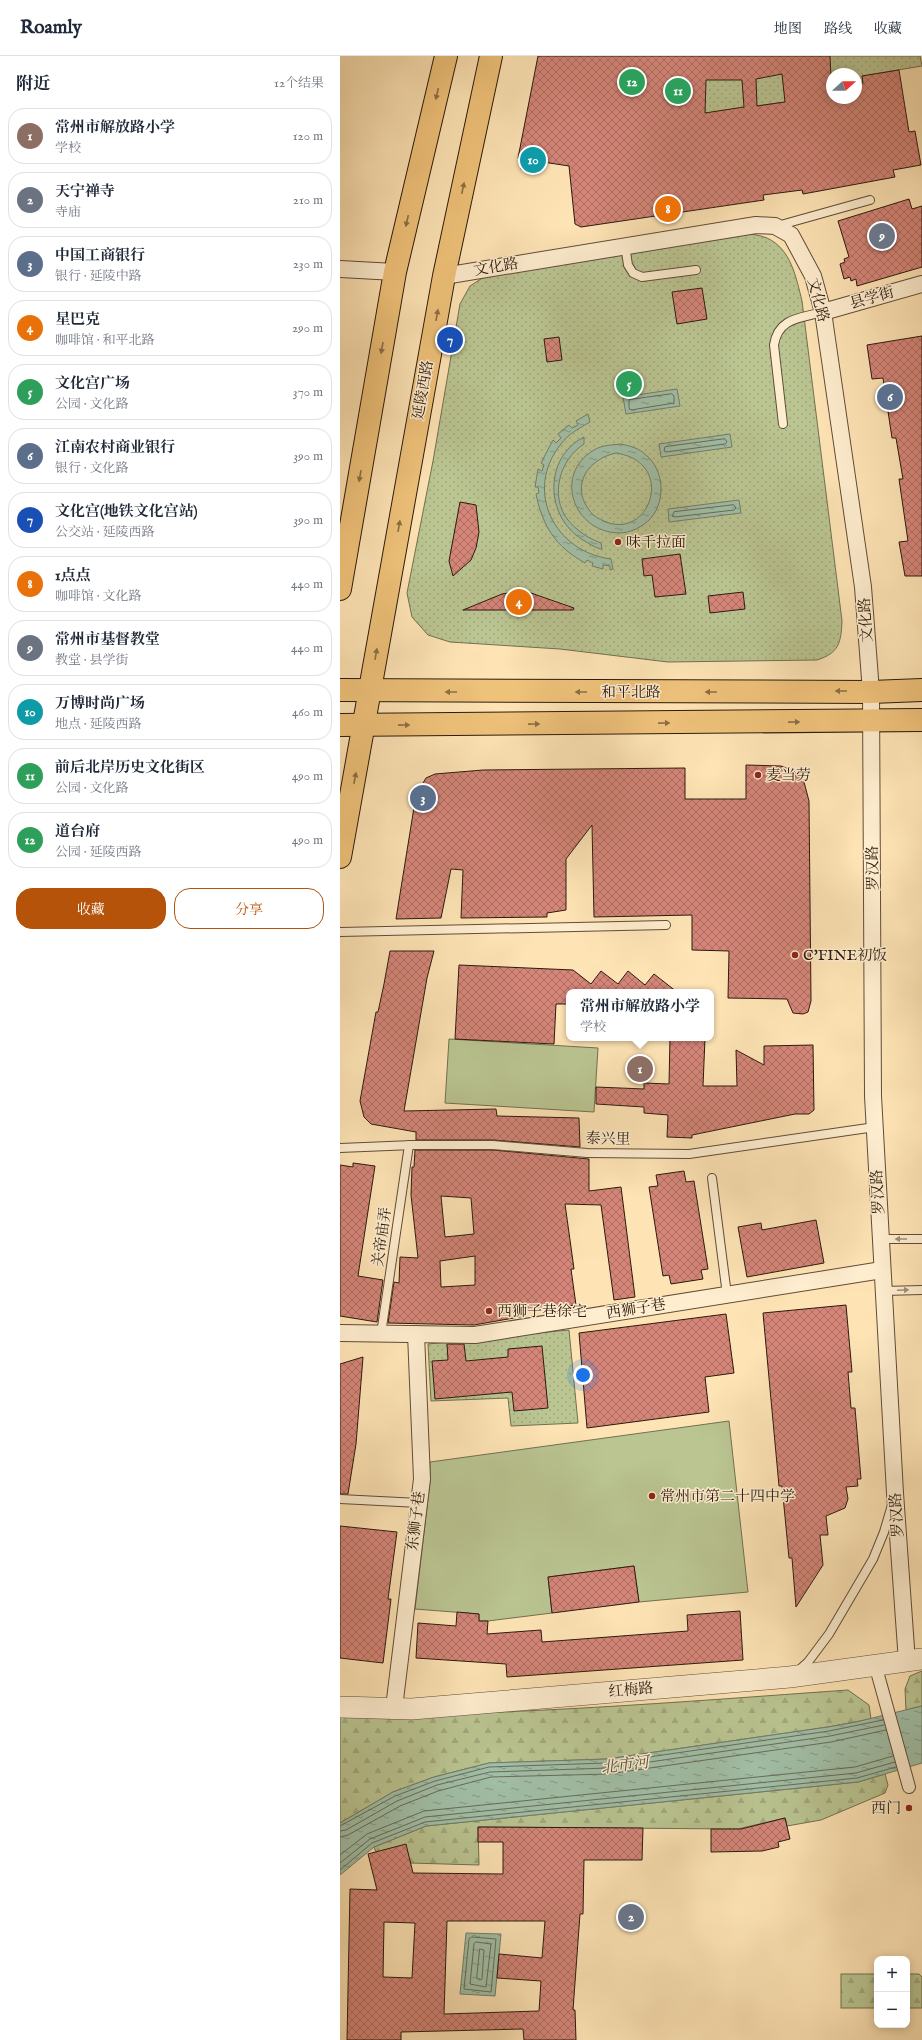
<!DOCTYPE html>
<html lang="zh">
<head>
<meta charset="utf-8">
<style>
  body { margin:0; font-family:"IM FELL English","Noto Serif SC",serif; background:#f6f6f7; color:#1f2937 }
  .controls { position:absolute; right:12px; bottom:12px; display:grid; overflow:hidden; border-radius:8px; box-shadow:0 2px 10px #0003 }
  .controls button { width:36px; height:36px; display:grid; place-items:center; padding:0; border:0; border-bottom:1px solid #e0e1e3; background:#fff; color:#1f2937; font:20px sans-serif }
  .compass { position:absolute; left:486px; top:12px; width:36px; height:36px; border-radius:50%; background:#fff; box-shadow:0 2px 10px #0003; rotate:69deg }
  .you { position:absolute; left:243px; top:1319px; width:14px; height:14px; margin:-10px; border:3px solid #fff; border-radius:50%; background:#1a73e8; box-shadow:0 0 0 6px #1a73e833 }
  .badge { display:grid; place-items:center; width:26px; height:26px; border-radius:50%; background:#b45309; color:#fff; font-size:13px; font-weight:700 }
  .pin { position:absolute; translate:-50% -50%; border:2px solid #fff; box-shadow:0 1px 4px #0006 }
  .popup { position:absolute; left:226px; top:933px; width:148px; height:52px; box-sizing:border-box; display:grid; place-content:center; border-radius:8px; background:#fff; filter:drop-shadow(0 1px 3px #0005); font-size:13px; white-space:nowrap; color:#747a83 }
  .popup b { font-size:15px; color:#1f2937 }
  .popup::after { content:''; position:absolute; left:50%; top:100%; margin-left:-8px; border:8px solid transparent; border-top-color:#fff }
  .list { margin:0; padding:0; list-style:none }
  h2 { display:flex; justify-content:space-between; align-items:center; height:52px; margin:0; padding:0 16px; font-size:17px }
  h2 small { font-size:13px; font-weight:400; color:#747a83 }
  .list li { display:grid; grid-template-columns:26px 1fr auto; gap:12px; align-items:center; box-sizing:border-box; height:56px; margin:0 8px 8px; padding:0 8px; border:1px solid #e0e1e3; border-radius:16px }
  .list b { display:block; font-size:15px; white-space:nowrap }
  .list p { margin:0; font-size:13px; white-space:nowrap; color:#747a83 }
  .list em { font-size:13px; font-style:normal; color:#747a83 }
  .actions { display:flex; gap:8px; padding:12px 16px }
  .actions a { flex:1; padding:9px 0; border:1px solid #b45309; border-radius:16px; text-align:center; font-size:14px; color:#b45309 }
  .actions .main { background:#b45309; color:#fff }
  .map { position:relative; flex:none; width:582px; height:1984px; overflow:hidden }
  header { display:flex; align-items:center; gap:24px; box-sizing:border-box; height:56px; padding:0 20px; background:#fff; border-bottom:1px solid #e0e1e3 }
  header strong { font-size:19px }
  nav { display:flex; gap:22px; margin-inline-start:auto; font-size:14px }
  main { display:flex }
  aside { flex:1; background:#fff }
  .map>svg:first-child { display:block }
  .forest { fill:url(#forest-firs); stroke:#727050 }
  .park { fill:url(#park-dots); stroke:#727050 }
  .pitch { fill:#bac592; stroke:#727050 }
  .water { fill:url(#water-ripples); stroke:#727d6a; fill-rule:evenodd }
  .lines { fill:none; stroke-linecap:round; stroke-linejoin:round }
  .shore { stroke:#666c5a; stroke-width:1 }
  .building { fill:url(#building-cross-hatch); stroke:#2b1a0e; fill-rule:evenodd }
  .service-casing { stroke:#604c38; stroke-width:10 }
  .pedestrian-casing { stroke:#604c38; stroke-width:14 }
  .minor-casing { stroke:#604c38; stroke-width:18 }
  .tertiary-casing { stroke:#604c38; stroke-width:22 }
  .primary-casing { stroke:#2b1a0e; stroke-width:24 }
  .service { stroke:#feedcf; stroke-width:8 }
  .pedestrian { stroke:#feedcf; stroke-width:12 }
  .minor { stroke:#feedcf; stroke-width:16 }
  .tertiary { stroke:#feedcf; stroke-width:21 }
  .primary { stroke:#efc27a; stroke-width:22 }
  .oneway { fill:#8d6e44 }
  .oneway2 { fill:#9f8e78 }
  .poi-dot { fill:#8f2418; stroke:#feedcf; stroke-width:1.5 }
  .labels { text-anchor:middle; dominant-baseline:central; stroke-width:3; stroke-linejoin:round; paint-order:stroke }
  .street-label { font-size:15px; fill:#2b1a0e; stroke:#feedcf }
  .poi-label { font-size:15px; fill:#2b1a0e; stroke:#feedcf; text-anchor:start }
  .water-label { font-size:16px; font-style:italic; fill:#545444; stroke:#feedcf }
</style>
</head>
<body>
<header>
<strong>Roamly</strong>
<nav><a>地图</a><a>路线</a><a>收藏</a></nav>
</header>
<main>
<aside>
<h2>附近<small>12个结果</small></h2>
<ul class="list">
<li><span class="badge" style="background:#8d6e63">1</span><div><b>常州市解放路小学</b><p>学校</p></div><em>120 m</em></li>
<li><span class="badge" style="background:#6b7280">2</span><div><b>天宁禅寺</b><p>寺庙</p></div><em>210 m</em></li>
<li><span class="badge" style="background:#5c6f8a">3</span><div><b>中国工商银行</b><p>银行 · 延陵中路</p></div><em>230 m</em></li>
<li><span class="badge" style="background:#e8710a">4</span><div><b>星巴克</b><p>咖啡馆 · 和平北路</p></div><em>290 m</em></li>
<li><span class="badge" style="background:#2e9e5b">5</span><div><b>文化宫广场</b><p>公园 · 文化路</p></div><em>370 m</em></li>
<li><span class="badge" style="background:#5c6f8a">6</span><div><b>江南农村商业银行</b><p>银行 · 文化路</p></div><em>390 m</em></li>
<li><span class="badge" style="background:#1a4fb4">7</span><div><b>文化宫(地铁文化宫站)</b><p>公交站 · 延陵西路</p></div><em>390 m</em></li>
<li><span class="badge" style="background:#e8710a">8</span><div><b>1点点</b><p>咖啡馆 · 文化路</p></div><em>440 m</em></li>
<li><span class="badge" style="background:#6b7280">9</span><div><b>常州市基督教堂</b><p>教堂 · 县学街</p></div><em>440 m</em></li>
<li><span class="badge" style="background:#0f9aa8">10</span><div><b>万博时尚广场</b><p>地点 · 延陵西路</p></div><em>460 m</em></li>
<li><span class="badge" style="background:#2e9e5b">11</span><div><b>前后北岸历史文化街区</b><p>公园 · 文化路</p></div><em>490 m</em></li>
<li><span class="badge" style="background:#2e9e5b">12</span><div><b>道台府</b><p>公园 · 延陵西路</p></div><em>490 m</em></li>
</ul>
<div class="actions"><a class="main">收藏</a><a>分享</a></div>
</aside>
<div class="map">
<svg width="582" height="1984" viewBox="0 0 582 1984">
  <defs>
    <pattern id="forest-firs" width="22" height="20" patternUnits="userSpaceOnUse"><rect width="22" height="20" fill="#bac592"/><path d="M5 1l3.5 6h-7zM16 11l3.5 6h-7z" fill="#a0a97d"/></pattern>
    <pattern id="park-dots" width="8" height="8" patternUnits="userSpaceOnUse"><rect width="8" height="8" fill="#bac592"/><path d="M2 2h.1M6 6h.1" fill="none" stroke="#a0a97d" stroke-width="1.8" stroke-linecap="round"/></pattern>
    <pattern id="water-ripples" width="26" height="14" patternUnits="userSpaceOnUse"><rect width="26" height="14" fill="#a1bfa7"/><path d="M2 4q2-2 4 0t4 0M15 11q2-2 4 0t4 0" fill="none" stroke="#839a86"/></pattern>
    <pattern id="building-cross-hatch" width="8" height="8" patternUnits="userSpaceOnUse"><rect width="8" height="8" fill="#d58679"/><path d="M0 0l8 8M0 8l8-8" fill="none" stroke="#ad6d62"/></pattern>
  </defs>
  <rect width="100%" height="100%" fill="#fee4b5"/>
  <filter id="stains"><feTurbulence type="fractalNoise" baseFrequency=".005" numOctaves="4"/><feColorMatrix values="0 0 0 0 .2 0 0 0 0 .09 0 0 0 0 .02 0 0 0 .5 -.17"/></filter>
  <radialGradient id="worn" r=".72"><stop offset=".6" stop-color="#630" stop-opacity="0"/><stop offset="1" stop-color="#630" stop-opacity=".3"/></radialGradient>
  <g class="forest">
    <path d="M582,1615V1650L566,1654L565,1633L570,1620Z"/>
    <path d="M508,1634L529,1649L531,1663L488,1671L267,1703L149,1707L94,1721L53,1736L0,1767V1659C170,1660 339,1646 508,1634Z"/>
    <path d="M545,1718L548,1729L545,1737L481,1764L447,1770L445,1762L398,1773L138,1771L139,1809L70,1807L36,1796L34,1791L86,1770L518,1726Z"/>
    <rect x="501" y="1918" width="36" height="34"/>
    <path d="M567,1918H579L582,1921V1952H567Z"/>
  </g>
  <g class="park">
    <path d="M225,0H580L582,10L522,20L523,27L516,28V18H492V31L445,46L309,65Z"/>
    <path d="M402,177C410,178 420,179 427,182C451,193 456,221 462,245L502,565C501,587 499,597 477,604L328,606L220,593L110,586L88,579L72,561L67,537L93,405L120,248L130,230L144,221Z"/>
    <path d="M229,1274L238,1367L171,1370L168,1342L91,1345L88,1288Z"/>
  </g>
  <g class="pitch">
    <path d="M109,983L258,992L254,1056L105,1047Z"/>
    <path d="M389,1365L408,1536L299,1546L294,1510L208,1521L212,1557L148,1565H139V1558L75,1553L90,1426V1406Z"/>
  </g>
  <g class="water">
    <path d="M337,333L340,350L286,358L283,341Z"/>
    <path d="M248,358L250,366C240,372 228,378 221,388C183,435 215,496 271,503L273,513L270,514V510L263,509V513L252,510L253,507L247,504L245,507C215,490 203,471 196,438L199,437L198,431H195L198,413L202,415L204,409L201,407L213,384L216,387L221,382L218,378L229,369L232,372L238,369L236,365Z"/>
    <path d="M390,378L392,391L321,401L319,388Z"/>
    <path d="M244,381V388C220,403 209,440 228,464C237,475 248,482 261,487L262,493C254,492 249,487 243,484C205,461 203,402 244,381Z"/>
    <path d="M281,388C290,390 299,392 306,399C324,414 326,444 311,462C303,471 290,477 279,477C233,476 213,418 254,394C262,389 272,389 281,388ZM276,397C335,406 312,480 269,467C261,464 254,461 249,454C230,428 249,403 276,397Z"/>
    <path d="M399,444L401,457L329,466L328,453Z"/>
    <path d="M582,1650V1707L518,1726L86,1770L34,1791L0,1819V1767L53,1736L94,1721L149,1707L267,1703L488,1671L516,1666Z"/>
    <path d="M126,1877L161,1878L155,1940L120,1938Z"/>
  </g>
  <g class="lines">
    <g class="shore">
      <path d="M332,338L334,340V347L291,354L289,352V344Z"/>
      <path d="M385,383L387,386L385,388L326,396L324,395L325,391Z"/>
      <path d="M394,449L396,452L394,454L335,461L332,460L334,456Z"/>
      <path d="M0,1770L55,1740L95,1725L149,1711L267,1707L489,1675L543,1664"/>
      <path d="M0,1775L6,1774L57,1745L97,1729L150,1716L268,1712L490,1680L544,1669"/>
      <path d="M0,1781L8,1779L60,1750L98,1735L151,1721L268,1718L491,1686L546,1674"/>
      <path d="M0,1799L27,1778L84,1755L515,1711L553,1700"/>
      <path d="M0,1807L30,1783L85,1761L516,1717L555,1706"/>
      <path d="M0,1814L32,1787L85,1766L517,1722L556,1711"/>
      <path d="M132,1881L156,1883L151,1936L124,1933L129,1883Z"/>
      <path d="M136,1886L151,1888L146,1931L130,1928L134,1888Z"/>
      <path d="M140,1893L144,1894L142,1923L140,1924L137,1922Z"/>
    </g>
  </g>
  <g class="building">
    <path d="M198,0H490L492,42H516V28L523,27L522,20L559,14L569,76L575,75L581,109L553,114L555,121L463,138L462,134L423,139L424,144L241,171L235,168L229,110L203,106L201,116L181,113L182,103L178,102ZM442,18L445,46L417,50L416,23ZM366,24H402L404,51L365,57Z"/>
    <path d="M569,143L572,153L582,150V211L517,230L516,223L511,225L510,221L504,223L500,208L505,206L504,203L509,201L498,165Z"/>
    <path d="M362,232L367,263L337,268L332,236Z"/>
    <path d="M582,280V520H565L559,486L568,485L559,423H563L556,382H552L543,322L532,323L527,289Z"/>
    <path d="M219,281L222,304L207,306L204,283Z"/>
    <path d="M120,446L136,449L139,476L136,492L131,504L113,520L109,505Z"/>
    <path d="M340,498L346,538L315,541L312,519L304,520L302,503Z"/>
    <path d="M175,536L191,537L234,552L233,554H123L162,538Z"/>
    <path d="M403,536L405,553L370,557L368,540Z"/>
    <path d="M406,709L441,710L454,715L464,726L469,745L471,945L468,956L463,958L453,957L447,943L388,942L389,895L352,894V859L254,861L252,769L226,803V854L207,857V861L121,862L123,814L111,813L101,862L56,863L76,739L86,722L95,718L143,714L345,712V743H406Z"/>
    <path d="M50,895H94L87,922L64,1055L156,1053L157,1060L239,1062L240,1091L153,1084H76V1076L31,1068L24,1061L20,1045L36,956H38L44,928Z"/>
    <path d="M119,909L233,914L251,928L261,915L278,928L288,915L305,929L314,918L337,936H229V948H216L214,988L115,983Z"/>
    <path d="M330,982H365L363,1030H397L396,994L424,1009V990L473,989L474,1054L469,1058H455L352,1079V1082L327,1081L328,1059L304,1057V1051L256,1048V1031L304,1033V1027L329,1028Z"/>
    <path d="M75,1094H153L249,1103V1135L281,1131L295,1241L274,1244L261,1149L225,1148L234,1213H231L236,1249L184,1255L185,1260L134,1269L48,1267L54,1226L59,1227L60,1201L78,1202L71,1139L72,1111H74ZM101,1140L131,1142L134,1178L105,1181ZM135,1200V1229L101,1231L100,1205Z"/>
    <path d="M13,1107L35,1110L18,1220L43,1224L37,1266L0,1260V1109L13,1111Z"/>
    <path d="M344,1115L346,1126L354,1125L368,1213L361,1214L363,1223L331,1228L329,1219L323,1220L309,1131L318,1130L316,1119Z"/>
    <path d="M476,1164L484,1207L407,1221L398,1171L421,1167L422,1174Z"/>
    <path d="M506,1249L512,1316H508L511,1352H515L521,1423H517L518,1430L506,1431L508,1443L505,1452L486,1460L488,1479H480L483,1509L456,1551L452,1502H449L442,1430H439L423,1257Z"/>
    <path d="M386,1258L394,1317L365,1321L369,1356L247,1372L239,1277Z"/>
    <path d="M107,1288H124L126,1305L168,1301V1293L202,1290L208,1352L174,1355L172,1336L95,1343L92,1305L108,1304Z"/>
    <path d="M23,1301L16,1388L8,1438H0V1308Z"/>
    <path d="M0,1470L57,1476L48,1543H51L43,1607L0,1602Z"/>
    <path d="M294,1510L299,1546L212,1557L208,1521Z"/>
    <path d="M400,1555L403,1604L167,1621L166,1608L76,1602L78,1567L116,1570L117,1556L139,1558V1565H148L147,1578L201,1574L202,1586L348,1575L347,1559Z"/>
    <path d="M445,1762L450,1783L438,1786L439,1791L422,1795L371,1796V1773H401Z"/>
    <path d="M138,1771L303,1772L302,1804H244L243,1858H240L233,1954H235L236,1984H184L183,1973L61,1976V1984H7L10,1833L37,1834L28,1798L66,1788L73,1817L163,1818V1786H138ZM107,1865H205L202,1902L159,1898L157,1922L201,1925L199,1955L104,1958ZM44,1866L75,1867L72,1922L43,1921Z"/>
  </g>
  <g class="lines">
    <g class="service-casing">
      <g id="service">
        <path d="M437,170L530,144"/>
        <path d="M285,189L288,209L293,217L302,221L356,214"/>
        <path d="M443,368L434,289C438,262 460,262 483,256"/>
        <path d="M0,876L326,869"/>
        <path d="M0,1092L73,1089H153L247,1097L349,1098L535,1071"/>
        <path d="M372,1122L387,1239"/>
        <path d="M541,1183H582"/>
        <path d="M543,1235L582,1234"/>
        <path d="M41,1278L69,1089"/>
        <path d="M0,1443L79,1447"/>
        <path d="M458,1615L468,1606L489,1578L533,1503L544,1476L552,1449"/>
      </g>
    </g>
    <g class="pedestrian-casing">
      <path id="pedestrian" d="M538,1619L569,1731"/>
    </g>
    <g class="minor-casing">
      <g id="minor">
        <path d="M0,213L55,216"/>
        <path d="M104,220L416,169L435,170L451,179L473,220L483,256L523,531L531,636L533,1040L555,1437L567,1606"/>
        <path d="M483,256L582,228"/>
        <path d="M0,1277L135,1279L542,1214"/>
        <path d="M54,1652L82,1423L76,1278"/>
      </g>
    </g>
    <g class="tertiary-casing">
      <path id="tertiary" d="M0,1651L72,1653L450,1621L582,1603"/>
    </g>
    <g class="primary-casing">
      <g id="primary">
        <path d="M0,533L55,216L106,0"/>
        <path d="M0,634L531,636L582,634"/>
        <path d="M0,669L582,664"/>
        <path d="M0,801L104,220L151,0"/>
      </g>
    </g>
    <use href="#service" class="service"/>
    <use href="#pedestrian" class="pedestrian"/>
    <use href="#minor" class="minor"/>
    <use href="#tertiary" class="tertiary"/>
    <use href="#primary" class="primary"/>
  </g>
  <defs><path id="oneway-solid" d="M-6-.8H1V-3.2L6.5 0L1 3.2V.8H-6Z"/></defs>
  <g class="oneway">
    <use href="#oneway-solid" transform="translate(97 38) rotate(103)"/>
    <use href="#oneway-solid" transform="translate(123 132) rotate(-78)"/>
    <use href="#oneway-solid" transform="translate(67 165) rotate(103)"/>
    <use href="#oneway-solid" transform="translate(97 259) rotate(-80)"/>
    <use href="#oneway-solid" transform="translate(42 292) rotate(100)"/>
    <use href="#oneway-solid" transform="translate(20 420) rotate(100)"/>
    <use href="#oneway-solid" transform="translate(59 470) rotate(-80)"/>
    <use href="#oneway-solid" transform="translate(36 598) rotate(-80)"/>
    <use href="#oneway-solid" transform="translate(501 635) rotate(180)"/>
    <use href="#oneway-solid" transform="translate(111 636) rotate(180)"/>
    <use href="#oneway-solid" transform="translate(241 636) rotate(180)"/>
    <use href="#oneway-solid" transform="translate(371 636) rotate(180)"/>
    <use href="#oneway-solid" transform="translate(454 666) rotate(-1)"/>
    <use href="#oneway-solid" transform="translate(324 667) rotate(-1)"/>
    <use href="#oneway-solid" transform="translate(194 668) rotate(-1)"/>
    <use href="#oneway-solid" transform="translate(64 669) rotate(-1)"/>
    <use href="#oneway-solid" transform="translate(15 722) rotate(-79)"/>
  </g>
  <g class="oneway2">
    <use href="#oneway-solid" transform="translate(561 1183) rotate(180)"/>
    <use href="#oneway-solid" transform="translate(563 1234) rotate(-2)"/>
  </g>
  <g class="poi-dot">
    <circle cx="278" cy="486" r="4"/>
    <circle cx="418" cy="719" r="4"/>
    <circle cx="455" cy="899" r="4"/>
    <circle cx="149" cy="1255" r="4"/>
    <circle cx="312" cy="1440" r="4"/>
    <circle cx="569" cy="1752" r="4"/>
  </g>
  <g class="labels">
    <g class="street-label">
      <text transform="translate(156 211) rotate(-10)">文化路</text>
      <text transform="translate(532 242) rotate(-16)">县学街</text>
      <text transform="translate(478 244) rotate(75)">文化路</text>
      <text transform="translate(83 334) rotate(-80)">延陵西路</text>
      <text transform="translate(526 564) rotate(-94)">文化路</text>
      <text x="291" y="636">和平北路</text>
      <text transform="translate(533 812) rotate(-91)">罗汉路</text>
      <text transform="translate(268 1083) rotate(1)">泰兴里</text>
      <text transform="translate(538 1136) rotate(-93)">罗汉路</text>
      <text transform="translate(42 1181) rotate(-82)">关帝庙弄</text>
      <text transform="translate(296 1253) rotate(-9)">西狮子巷</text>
      <text transform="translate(557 1459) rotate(-94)">罗汉路</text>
      <text transform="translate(76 1465) rotate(-83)">东狮子巷</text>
      <text transform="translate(291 1634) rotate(-5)">红梅路</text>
    </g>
    <g class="poi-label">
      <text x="286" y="486">味千拉面</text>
      <text x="426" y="719">麦当劳</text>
      <text x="463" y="899">C'FINE初饭</text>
      <text x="157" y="1255">西狮子巷徐宅</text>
      <text x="320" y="1440">常州市第二十四中学</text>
      <text x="561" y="1752" text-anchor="end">西门</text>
    </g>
    <g class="water-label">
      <text transform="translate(285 1710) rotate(-7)">北市河</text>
    </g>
  </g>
  <rect width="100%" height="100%" filter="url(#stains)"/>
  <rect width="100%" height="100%" fill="url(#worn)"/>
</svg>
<div class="controls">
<button>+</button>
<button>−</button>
</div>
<svg class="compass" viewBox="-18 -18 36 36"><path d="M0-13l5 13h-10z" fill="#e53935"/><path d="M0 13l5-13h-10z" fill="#747a83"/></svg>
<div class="you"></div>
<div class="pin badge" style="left:300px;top:1013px;background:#8d6e63">1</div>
<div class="popup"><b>常州市解放路小学</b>学校</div>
<div class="pin badge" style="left:291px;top:1861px;background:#6b7280">2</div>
<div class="pin badge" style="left:83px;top:742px;background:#5c6f8a">3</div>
<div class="pin badge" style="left:179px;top:546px;background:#e8710a">4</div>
<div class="pin badge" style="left:289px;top:328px;background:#2e9e5b">5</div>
<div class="pin badge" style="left:550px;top:341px;background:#5c6f8a">6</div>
<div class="pin badge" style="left:110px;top:284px;background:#1a4fb4">7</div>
<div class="pin badge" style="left:328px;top:153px;background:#e8710a">8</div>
<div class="pin badge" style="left:542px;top:180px;background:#6b7280">9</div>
<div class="pin badge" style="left:193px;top:104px;background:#0f9aa8">10</div>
<div class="pin badge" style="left:338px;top:35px;background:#2e9e5b">11</div>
<div class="pin badge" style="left:292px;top:26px;background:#2e9e5b">12</div>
</div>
</main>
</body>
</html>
